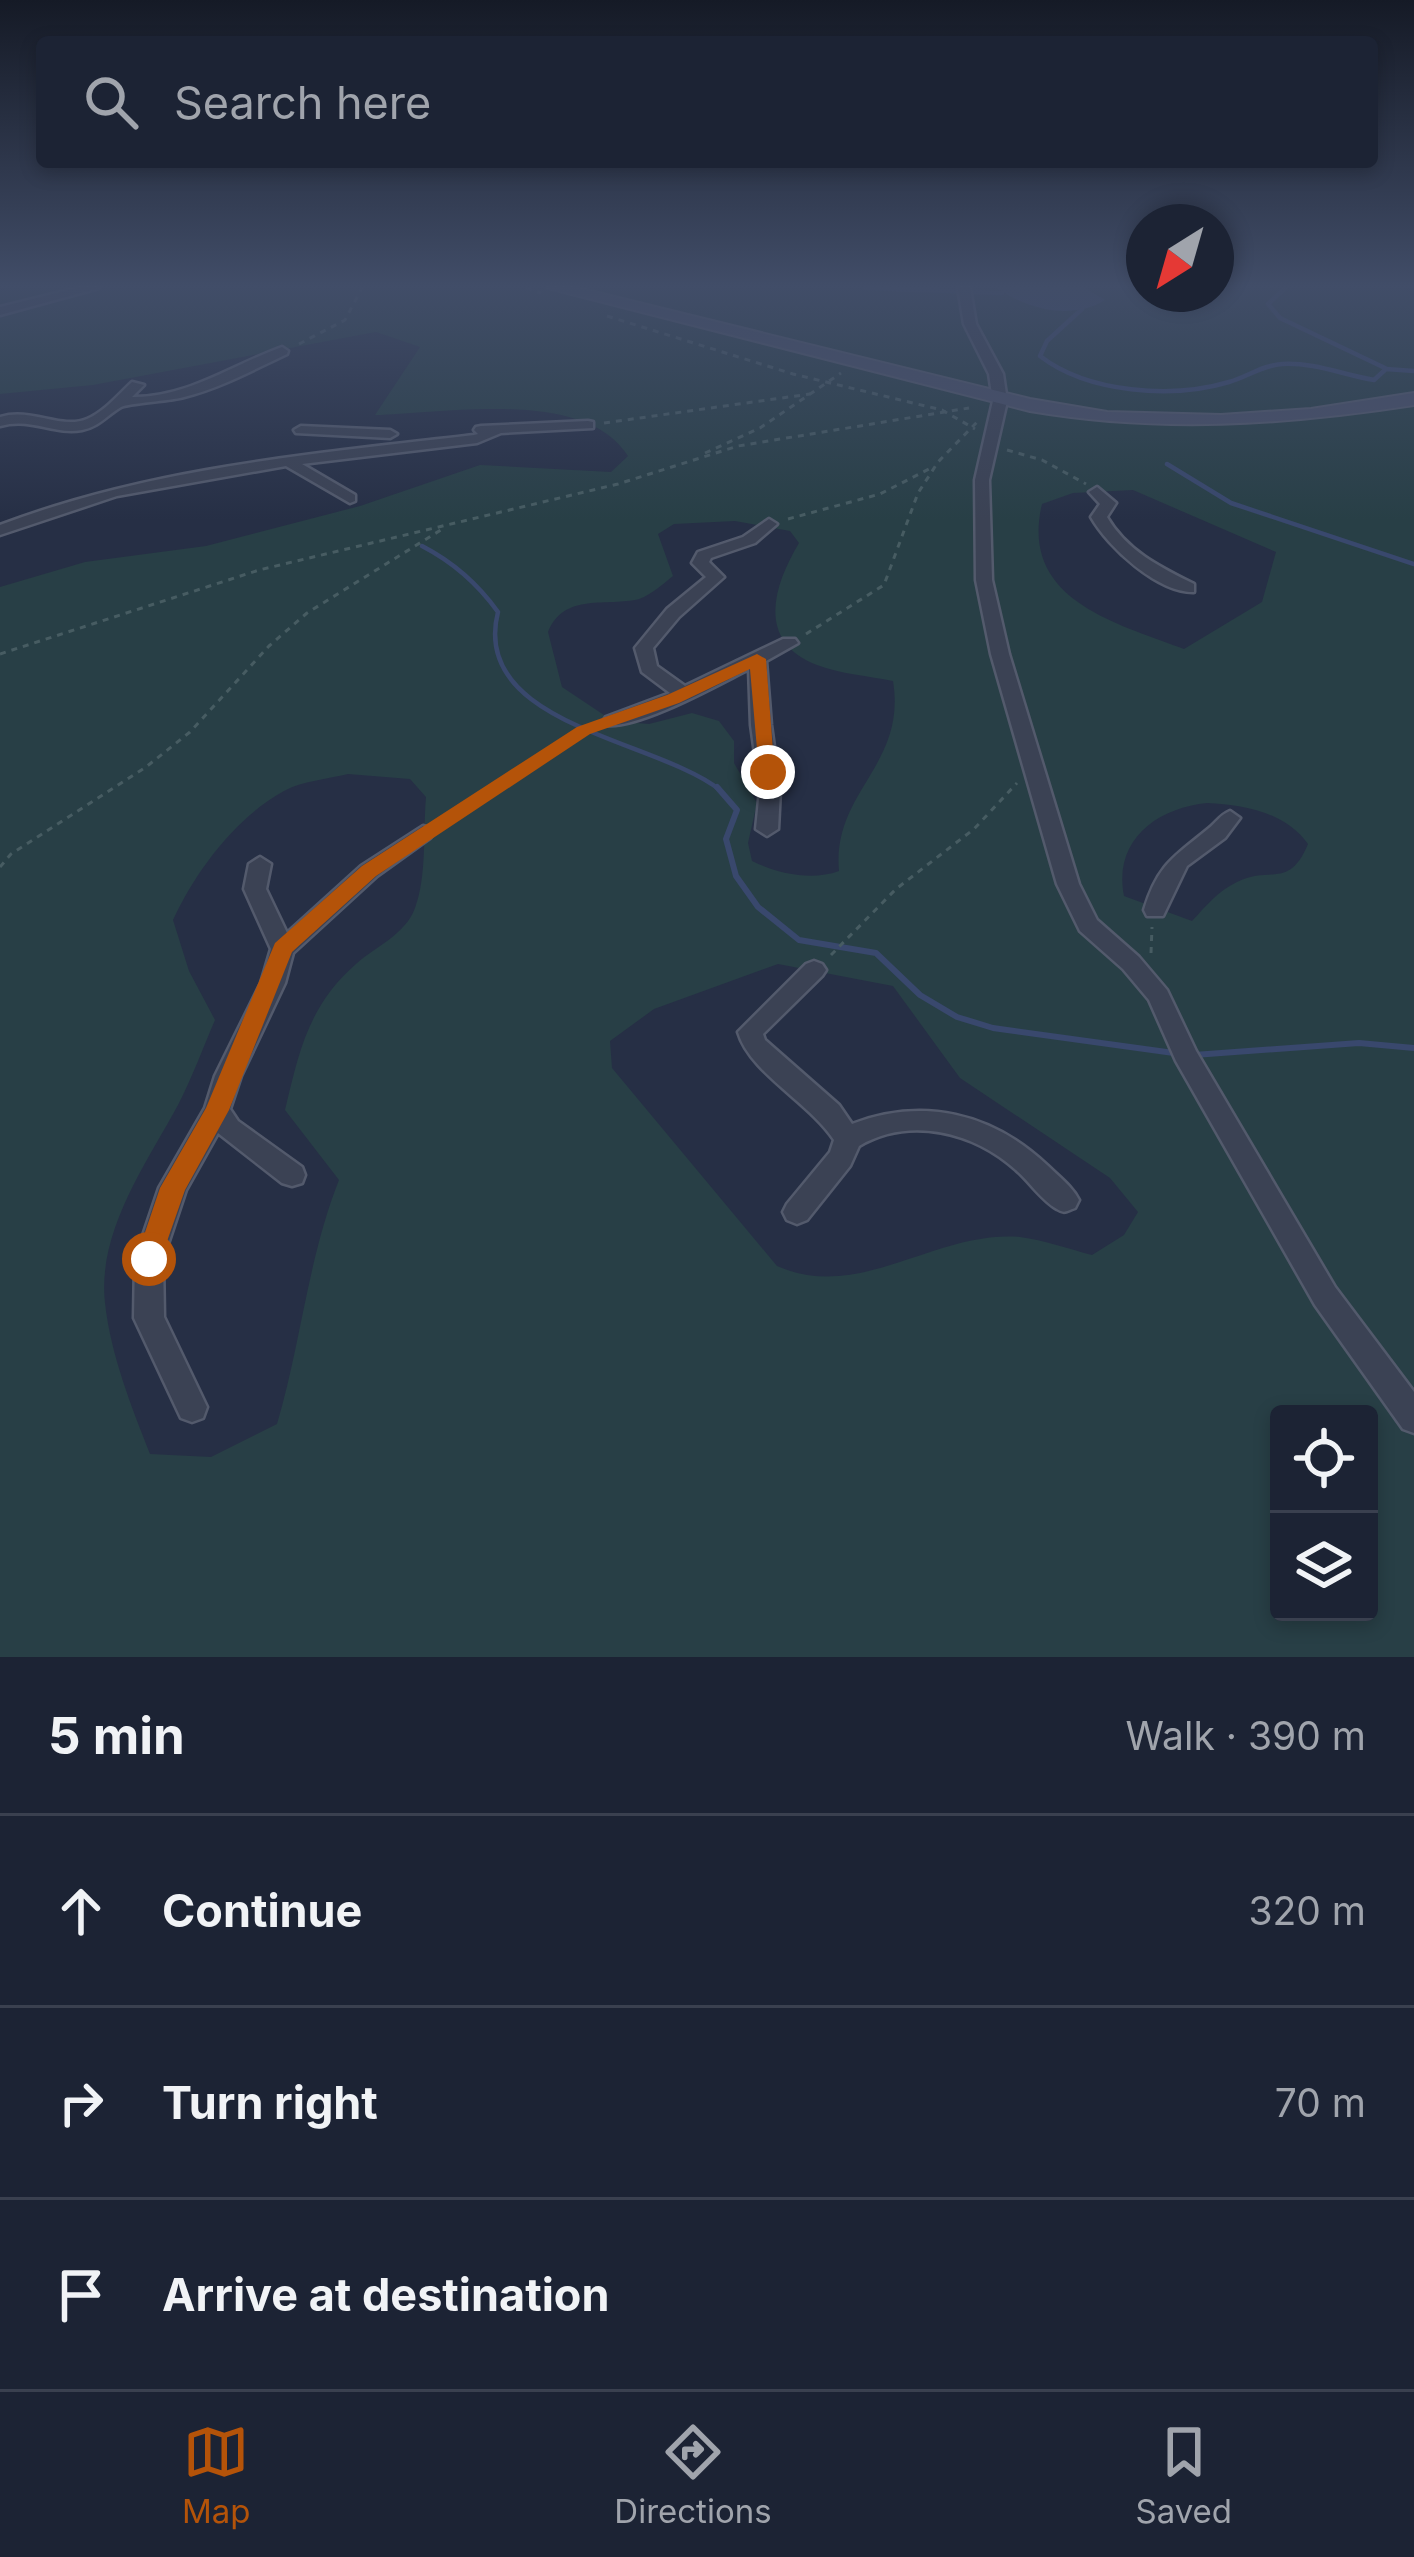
<!DOCTYPE html>
<html lang="en">
<head>
<meta charset="utf-8">
<style>
  body { margin:0; font-family:Inter,sans-serif; background:#252b3c; color:#f1f3f6 }
  .controls { position:absolute; right:36px; bottom:36px; display:grid; overflow:hidden; border-radius:12px; box-shadow:0 6px 18px #0003 }
  .controls button { width:108px; height:108px; display:grid; place-items:center; padding:0; border:0; border-bottom:3px solid #3a404f; background:#1c2334; color:#f1f3f6; font:60px sans-serif }
  .compass { position:absolute; left:1126px; top:204px; width:108px; height:108px; border-radius:50%; background:#1c2334; box-shadow:0 6px 18px #0003; rotate:217deg }
  .stop { position:absolute; width:36px; height:36px; margin:-27px; border:9px solid #b45309; border-radius:50%; background:#fff }
  .stop.end { background:#b45309; border-color:#fff; box-shadow:0 3px 12px #0008 }
  .list { margin:0; padding:0; list-style:none }
  h2 { display:flex; justify-content:space-between; align-items:center; height:156px; margin:0; padding:0 48px; font-size:51px }
  h2 small { font-size:39px; font-weight:400; color:#a0a4ac }
  .list li { display:grid; grid-template-columns:78px 1fr auto; gap:36px; align-items:center; box-sizing:border-box; height:192px; padding:0 48px; border-top:3px solid #3a404f }
  .list b { display:block; font-size:45px; white-space:nowrap }
  .list em { font-size:39px; font-style:normal; color:#a0a4ac }
  .icon { flex:none; width:66px; height:66px; fill:none; stroke:currentColor; stroke-width:2; stroke-linecap:round; stroke-linejoin:round }
  .map { position:relative; flex:none; width:1414px; height:1657px; overflow:hidden }
  .search { position:absolute; background:#1c2334; box-shadow:0 6px 18px #0003; left:36px; right:36px; top:36px; height:132px; display:flex; align-items:center; gap:30px; box-sizing:border-box; padding:0 42px; border-radius:12px; color:#a0a4ac; font-size:45px }
  .sheet { height:732px; background:#1c2334 }
  nav { display:flex; justify-content:space-around; align-items:center; box-sizing:border-box; height:168px; border-top:3px solid #3a404f; background:#1c2334; font-size:33px; color:#a0a4ac }
  nav a { display:grid; justify-items:center; gap:6px }
  nav .on { color:#b45309 }
  .map>svg:first-child { display:block }
  .green { fill:#283f46; fill-rule:evenodd }
  .water { fill:#39486d }
  .lines { fill:none; stroke-linecap:round; stroke-linejoin:round }
  .stream-far1 { stroke:#39486d; stroke-width:4.5 }
  .stream { stroke:#39486d; stroke-width:6 }
  .street-casing { stroke:#535a6c; stroke-width:5 }
  .secondary-casing { stroke:#535a6c; stroke-width:4 }
  .path { stroke:#475c62; stroke-width:3; stroke-dasharray:6 6; stroke-linecap:butt }
  .street { fill:#3b4254; fill-rule:evenodd }
  .secondary { fill:#495068; fill-rule:evenodd }
  .route { fill:#b45309 }
</style>
</head>
<body>
<div class="map">
<svg width="1414" height="1657" viewBox="0 0 1414 1657">
  <rect width="100%" height="100%" fill="#262f45"/>
  <path class="green" d="M7,288H997L1005,294L1082,309L1101,297L1085,288H1144V294H1216V288H1405L1414,297V1657H0V587L85,562L206,546L360,506L480,465L611,472L628,456C585,388 446,413 375,415L420,347L376,332L93,385L0,394V291ZM1133,490L1276,552L1262,602L1184,649C1116,623 1019,600 1042,504L1073,493ZM735,521L790,531L799,543C774,585 755,641 817,665C840,674 869,676 893,681C907,766 832,791 839,871C812,881 778,874 752,861L748,843L757,803L734,763V741L719,721L692,713L649,724L613,721L562,687L548,632C564,592 608,607 639,599C651,595 663,584 673,576L658,534L674,524ZM348,774L410,779L426,797C423,831 427,876 415,908C405,935 376,946 356,964C308,1006 299,1052 285,1110L339,1180C308,1258 301,1343 277,1424L211,1457L150,1454C131,1405 111,1356 105,1303C97,1232 146,1164 178,1105C192,1078 203,1048 215,1020L189,971L173,920C196,871 235,818 284,791C302,781 328,779 348,774ZM1207,803C1245,805 1285,812 1308,844C1289,890 1270,865 1237,882C1218,891 1206,906 1192,921L1124,896C1113,840 1157,808 1207,803ZM778,964L893,986L960,1078L1110,1178L1138,1212L1124,1235L1092,1255C1069,1249 1044,1240 1020,1237C935,1230 860,1303 777,1266L612,1068L610,1041L654,1009ZM1279,1414H1369V1612H1279Z"/>
  <path class="water" d="M997,288H1085L1105,300C1072,321 1026,309 997,288Z"/>
  <g class="lines">
    <g class="stream-far1">
      <path d="M866,288L1002,293"/>
      <path d="M1285,288L1268,304L1280,318L1385,368"/>
      <path d="M1082,309L1047,341L1040,356C1088,393 1172,399 1229,382C1247,377 1263,365 1282,364C1313,362 1344,375 1374,380L1386,369L1414,371"/>
      <path d="M1167,464L1231,503L1414,564"/>
      <path d="M422,546C453,562 478,584 498,612C469,725 658,740 720,790"/>
    </g>
    <g class="stream">
      <path d="M717,787L737,810L726,839L736,876L758,907L799,940L876,953L920,995L957,1017L993,1028L1181,1054"/>
      <path d="M1194,1055L1359,1043L1414,1048"/>
    </g>
    <g class="street-casing">
      <g id="street">
        <path d="M77,288H99L0,315V307Z"/>
        <path d="M958,288H970L976,324L1003,374L1007,401L989,480L992,580L1009,654L1079,884L1097,920L1139,957L1167,990L1196,1051L1335,1287L1414,1392V1433L1403,1429L1315,1305L1176,1061L1149,1000L1123,969L1080,931L1057,884L991,654L976,580L975,480L993,401L989,374L964,324Z"/>
        <path d="M282,347L288,351L287,354C253,370 220,388 184,397C170,401 129,403 121,407C107,415 99,427 82,430C53,435 32,417 0,426V417C31,407 61,430 87,419C104,412 118,395 132,382L144,385L132,397C187,398 232,365 282,347Z"/>
        <path d="M588,421L593,422V428L501,433L477,443L302,464L355,495V501L350,503L286,466L117,496L0,535V525C153,467 313,454 474,435L478,434L474,430L476,427L481,426Z"/>
        <path d="M301,426L390,430L397,434L390,438L296,433L294,430Z"/>
        <path d="M1097,487L1116,503L1107,517C1127,551 1160,567 1194,584V592C1158,593 1108,547 1091,517L1100,504L1089,492Z"/>
        <path d="M769,519L777,524L755,543L711,558L709,562L724,577L679,617L653,648L657,666L685,686L783,639H795L798,643L766,661L771,725L780,790L778,829L767,836L756,829L760,790L751,725L749,669C717,685 639,729 606,725L603,721L606,717L670,693L642,672L635,648L667,609L706,577L692,563L698,552L743,537Z"/>
        <path d="M1230,811L1240,818L1225,838L1187,866L1163,916H1147L1144,910C1158,864 1174,857 1208,829C1217,822 1220,815 1230,811Z"/>
        <path d="M423,826L430,828L434,833L430,838L377,876L293,953L285,983L241,1076L230,1109L238,1121L302,1167L305,1175L302,1183L292,1186L282,1183L218,1133L186,1190L163,1259L164,1317L207,1407L203,1418L192,1422L181,1418L134,1318L135,1259L159,1188L205,1108L215,1076L261,983L271,949L244,889L249,864L260,857L271,864L266,889L287,933L361,866Z"/>
        <path d="M814,961L822,964L826,970L822,976L763,1034L765,1040L839,1105L852,1124C923,1097 992,1113 1047,1165C1058,1176 1072,1186 1079,1200L1075,1208C1066,1211 1065,1214 1057,1209C1042,1201 1029,1181 1016,1170C974,1132 910,1116 859,1146L850,1166L807,1220L797,1224L787,1220L783,1212L787,1204L830,1152L834,1140C809,1102 750,1073 738,1032L806,964Z"/>
      </g>
    </g>
    <g class="secondary-casing">
      <path id="secondary" d="M548,288H578L1030,399L1107,412L1221,415L1311,409L1414,393V405C1284,425 1160,433 1030,411Z"/>
    </g>
    <g class="path">
      <path d="M526,288L541,293"/>
      <path d="M607,316L793,374L942,410L975,429"/>
      <path d="M299,344L345,320L362,288"/>
      <path d="M604,423L810,394"/>
      <path d="M1007,450L1042,460L1086,484"/>
      <path d="M705,453L760,428L841,373"/>
      <path d="M788,519L880,494L931,468"/>
      <path d="M806,634L884,585L918,493L938,462L978,421"/>
      <path d="M0,654L259,570L618,484L738,446L969,408"/>
      <path d="M440,822L595,727"/>
      <path d="M0,867L11,854L146,767L190,732L269,646L307,613L444,528"/>
      <path d="M1151,953L1152,927"/>
      <path d="M831,955L896,889L974,829L1017,783"/>
    </g>
    <use href="#street" class="street"/>
    <use href="#secondary" class="secondary"/>
  </g>
  <linearGradient id="sky" x2="0" y2="1"><stop stop-color="#151a26"/><stop offset="0.55" stop-color="#414d68"/><stop offset="1" stop-color="#414d68" stop-opacity="0"/></linearGradient>
  <rect width="1414" height="520" fill="url(#sky)"/>
  <path class="route" d="M757,654L766,659L775,777L759,772L750,669L679,703L590,734L376,876L292,952L229,1110L185,1190L158,1267H140L136,1259L160,1188L206,1108L275,943L362,866L577,727L667,695Z"/>
</svg>
<div class="controls">
<button><svg class="icon" aria-label="locate" viewBox="0 0 24 24"><circle cx="12" cy="12" r="6"/><path d="M12 2v4M12 18v4M2 12h4M18 12h4"/></svg></button>
<button><svg class="icon" aria-label="layers" viewBox="0 0 24 24"><path d="M12 4l9 5-9 5-9-5zM3 14l9 5 9-5"/></svg></button>
</div>
<svg class="compass" viewBox="-18 -18 36 36"><path d="M0-13l5 13h-10z" fill="#e53935"/><path d="M0 13l5-13h-10z" fill="#a0a4ac"/></svg>
<div class="stop" style="left:149px;top:1259px"></div>
<div class="stop end" style="left:768px;top:772px"></div>
<div class="search"><svg class="icon" aria-label="search" viewBox="0 0 24 24"><circle cx="10" cy="10" r="6"/><path d="M15 15l6 6"/></svg>Search here</div>
</div>
<section class="sheet">
<h2>5 min<small>Walk · 390 m</small></h2>
<ul class="list">
<li><svg class="icon" aria-label="ahead" viewBox="0 0 24 24"><path d="M12 20V5M6 11l6-6 6 6"/></svg><div><b>Continue</b></div><em>320 m</em></li>
<li><svg class="icon" aria-label="right" viewBox="0 0 24 24"><path d="M7 20v-9h11M14 6l5 5-5 5"/></svg><div><b>Turn right</b></div><em>70 m</em></li>
<li><svg class="icon" aria-label="arrive" viewBox="0 0 24 24"><path d="M6 21V4h12l-3 4 3 4H6"/></svg><div><b>Arrive at destination</b></div></li>
</ul>
</section>
<nav>
<a class="on"><svg class="icon" aria-label="map" viewBox="0 0 24 24"><path d="M3 6l6-2 6 2 6-2v14l-6 2-6-2-6 2zM9 4v14M15 6v14"/></svg>Map</a>
<a><svg class="icon" aria-label="directions" viewBox="0 0 24 24"><path d="M12 3l9 9-9 9-9-9zM9 14v-3h6M13 9l2 2-2 2"/></svg>Directions</a>
<a><svg class="icon" aria-label="saved" viewBox="0 0 24 24"><path d="M7 4h10v16l-5-4-5 4z"/></svg>Saved</a>
</nav>
</body>
</html>
